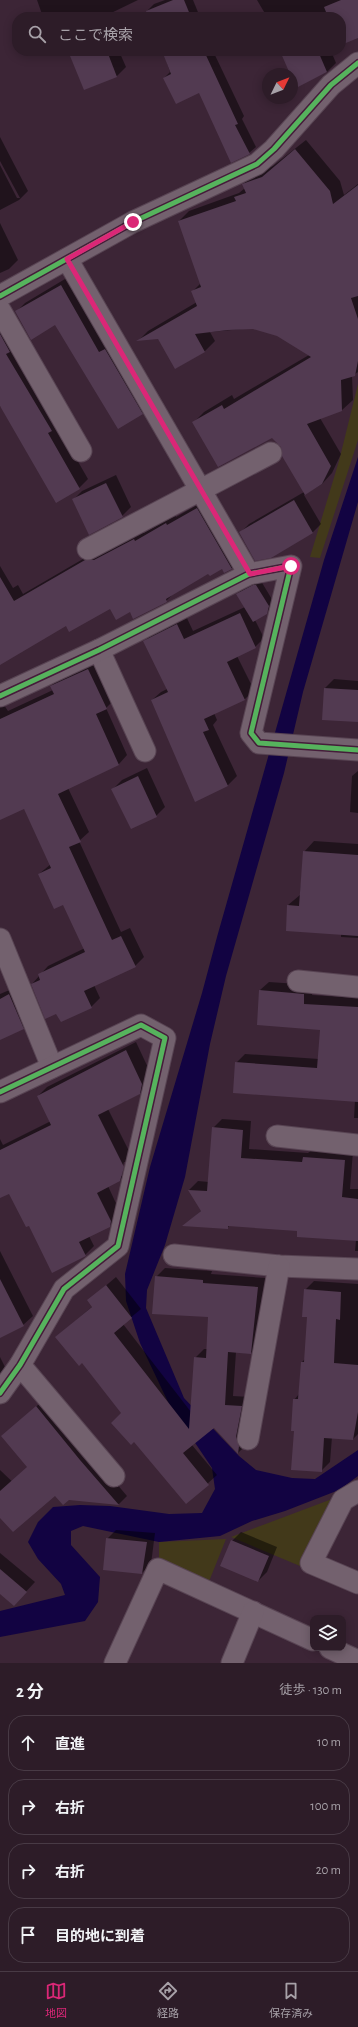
<!DOCTYPE html>
<html lang="ja">
<head>
<meta charset="utf-8">
<style>
  body { margin:0; font-family:"Alegreya Sans","Noto Sans JP",sans-serif; background:#352530; color:#f1f3f6 }
  .controls { position:absolute; right:12px; bottom:12px; display:grid; overflow:hidden; border-radius:8px; box-shadow:0 2px 10px #0003 }
  .controls button { width:36px; height:36px; display:grid; place-items:center; padding:0; border:0; border-bottom:1px solid #483a45; background:#2d1c28; color:#f1f3f6; font:20px sans-serif }
  .compass { position:absolute; left:262px; top:68px; width:36px; height:36px; border-radius:50%; background:#2d1c28; box-shadow:0 2px 10px #0003; rotate:47deg }
  .stop { position:absolute; width:12px; height:12px; margin:-9px; border:3px solid #db2777; border-radius:50%; background:#fff }
  .stop.end { background:#db2777; border-color:#fff; box-shadow:0 1px 4px #0008 }
  .list { margin:0; padding:0; list-style:none }
  h2 { display:flex; justify-content:space-between; align-items:center; height:52px; margin:0; padding:0 16px; font-size:17px }
  h2 small { font-size:13px; font-weight:400; color:#a7a1a8 }
  .list li { display:grid; grid-template-columns:26px 1fr auto; gap:12px; align-items:center; box-sizing:border-box; height:56px; margin:0 8px 8px; padding:0 8px; border:1px solid #483a45; border-radius:16px }
  .list b { display:block; font-size:15px; white-space:nowrap }
  .list em { font-size:13px; font-style:normal; color:#a7a1a8 }
  .icon { flex:none; width:22px; height:22px; fill:none; stroke:currentColor; stroke-width:2; stroke-linecap:round; stroke-linejoin:round }
  .map { position:relative; flex:none; width:358px; height:1663px; overflow:hidden }
  .search { position:absolute; background:#2d1c28; box-shadow:0 2px 10px #0003; left:12px; right:12px; top:12px; height:44px; display:flex; align-items:center; gap:10px; box-sizing:border-box; padding:0 14px; border-radius:16px; color:#a7a1a8; font-size:15px }
  .sheet { height:308px; background:#2d1c28 }
  nav { display:flex; justify-content:space-around; align-items:center; box-sizing:border-box; height:56px; border-top:1px solid #483a45; background:#2d1c28; font-size:11px; color:#a7a1a8 }
  nav a { display:grid; justify-items:center; gap:2px }
  nav .on { color:#db2777 }
  .map>svg:first-child { display:block }
  .green { fill:#42391a }
  .water { fill:#120342 }
  .shadow { fill:#0007; fill-rule:evenodd }
  .building { fill:#523a51 }
  .lines { fill:none; stroke-linecap:round; stroke-linejoin:round }
  .minor-casing { stroke:#584453; stroke-width:23 }
  .minor { stroke:#73616e; stroke-width:21 }
  .cycleway-casing { stroke:#451c3a; stroke-width:8 }
  .cycleway { stroke:#56b35d; stroke-width:5 }
  .route { stroke:#db2777; stroke-width:5 }
</style>
</head>
<body>
<div class="map">
<svg width="358" height="1663" viewBox="0 0 358 1663">
  <rect width="100%" height="100%" fill="#3c2536"/>
  <g class="green">
    <path d="M358,384V440L320,558L310,557L339,461Z"/>
    <path d="M332,1499L300,1566L231,1537Z"/>
    <path d="M226,1539L208,1584L159,1559V1542Z"/>
  </g>
  <path class="water" d="M358,457V502L303,692L284,773L226,976L210,1044L185,1177L165,1245L147,1290L146,1308L184,1398L239,1456L256,1470L292,1478L315,1479L358,1450V1476L339,1490L285,1511L252,1521L220,1536L159,1542L83,1526L71,1531V1545L100,1577L98,1602L85,1621L0,1637V1611L65,1595L61,1584L38,1559L28,1542L38,1522L53,1507L80,1505L110,1506L169,1514L202,1513L215,1489L212,1468L169,1404L140,1343L126,1301L125,1274L150,1167L202,993L217,937L324,560Z"/>
  <g class="shadow">
    <path d="M37,0H138L105,16L106,17H43Z"/>
    <path d="M165,0H193L200,17H149L147,11L154,4Z"/>
    <path d="M257,0H358V37L341,44V17H267Z"/>
    <path d="M69,51H119L126,67L117,76L85,89Z"/>
    <path d="M163,51H213L244,116L242,119L256,147L249,153L199,92L164,78L170,72Z"/>
    <path d="M281,51H331L336,63L327,72L296,87Z"/>
    <path d="M0,137L28,191L19,200L0,210V165L17,198H20L0,161Z"/>
    <path d="M306,140L340,181L344,195L358,184V372L352,376L353,400L342,410L320,418L341,454L332,473L322,484L304,495L321,524L312,533H240L249,524L304,492L282,447L273,437L194,422L204,412L232,395L234,399L309,355L277,335L253,328L210,332L215,341L205,351L176,368L158,338L139,340L148,331L197,302L193,291L201,283L179,221L189,211L239,193L245,188L243,184L254,174L273,166Z"/>
    <path d="M0,223L18,260L9,269L0,273Z"/>
    <path d="M70,276L151,404L142,413L56,324L16,312L25,303Z"/>
    <path d="M0,317L57,425L88,479L79,488L0,406Z"/>
    <path d="M116,475L131,507L122,516L73,500L82,491Z"/>
    <path d="M206,500L240,560L232,568L224,572L222,568L209,573L175,592L166,601L130,611L110,608L66,625L0,663V566L13,588L18,585L23,594L95,552L142,531L144,533L175,515L176,517Z"/>
    <path d="M261,581L273,601L272,608L255,620L264,638L255,647L237,656L254,690L245,699L214,713L217,720L213,725L237,776L228,785L196,800L152,700L161,692L167,689L145,641L154,632L186,616L193,631L245,607L237,594L242,590Z"/>
    <path d="M97,660L115,699L106,708L127,755L119,764L68,788L89,832L79,841L121,932L130,928L144,957L135,966L94,985L100,998L91,1007L57,1012L32,984L48,966L85,948L64,903L39,874L51,864L24,808L0,812V703L2,702L8,711L53,690L51,686L60,677Z"/>
    <path d="M334,679L358,681V721L325,688Z"/>
    <path d="M147,768L165,807L156,816L113,789L122,780Z"/>
    <path d="M358,771V813L350,812L352,776Z"/>
    <path d="M314,841L358,844V938L341,937V934L288,905L300,895L304,852Z"/>
    <path d="M269,982L313,985L312,995L358,998V1118H354L355,1100L236,1063L245,1054L319,1059L321,1029L260,990Z"/>
    <path d="M19,986L32,1019L23,1028L0,1038V994Z"/>
    <path d="M136,1042L151,1074L149,1084L139,1094L108,1109L132,1157L129,1171L120,1180L108,1186L120,1212L119,1216L109,1226L89,1236L94,1246L85,1255L29,1224L9,1193L0,1197V1139L3,1145L51,1121L38,1096L47,1087ZM124,1162H126L122,1176H120Z"/>
    <path d="M222,1119L251,1121L249,1149L308,1153L313,1149L353,1151L350,1189H358V1251H355L356,1240L298,1230L230,1225L227,1228L185,1225L202,1210L189,1190L198,1181L209,1182L213,1128Z"/>
    <path d="M0,1251L33,1316L23,1325L0,1337Z"/>
    <path d="M165,1268L212,1271L211,1274L266,1278L260,1344L251,1353L236,1352L233,1396L250,1397L247,1444L238,1453L214,1426L192,1445L217,1475L186,1503L122,1413L82,1362L56,1337L93,1306L89,1300L116,1277L141,1309L123,1324L191,1412L195,1358L204,1349H207L210,1316L156,1277Z"/>
    <path d="M314,1281L358,1284V1434L353,1439L332,1437L330,1462L321,1471L295,1430L294,1400L299,1394L302,1362L306,1358L308,1316L305,1290Z"/>
    <path d="M0,1357L5,1367L0,1374Z"/>
    <path d="M45,1399L127,1496L119,1504L69,1499L2,1436Z"/>
    <path d="M0,1470L39,1507L0,1516Z"/>
    <path d="M116,1530L155,1533L151,1564L142,1573L107,1539Z"/>
    <path d="M241,1532L277,1547L267,1572L258,1581L232,1541Z"/>
    <path d="M0,1553L35,1582L22,1596L0,1593Z"/>
  </g>
  <g class="building">
    <path d="M173,0H184L191,17H148L146,11Z"/>
    <path d="M341,0H358V38L341,45V17H328L324,7Z"/>
    <path d="M68,51H107L117,77L84,90Z"/>
    <path d="M162,51H204L238,124L235,125L250,154L231,163L199,93L176,104L163,78L171,74Z"/>
    <path d="M280,51H318L327,72L296,88L292,74H290Z"/>
    <path d="M295,149L330,191L333,204L358,185V296L351,298L358,319V361L355,376L341,380L342,411L307,424L331,466L322,484L305,495L282,456L281,447L272,438L218,467L192,422L222,405L224,409L311,357L277,336L253,329L228,330L195,334L205,352L175,369L158,339L136,341L197,306L191,291L201,287L178,221L236,201L234,197L246,193L242,184L262,177Z"/>
    <path d="M61,285L99,352L105,349L143,414L118,429L55,325L31,340L15,311Z"/>
    <path d="M0,334L10,352L6,354L52,431L48,433L80,489L56,503L0,406Z"/>
    <path d="M106,483L123,517L89,535L72,499Z"/>
    <path d="M294,500L313,533L271,558L255,561L239,532Z"/>
    <path d="M197,508L232,569L224,573L222,569L210,576L208,574L166,599L167,602L133,619L130,612L116,620L110,609L69,632L66,626L0,665V577L14,601L85,560H94L134,539L135,541L166,523L167,525Z"/>
    <path d="M253,585H256L269,606L267,614L253,622L236,594Z"/>
    <path d="M240,613L256,648L227,662L245,700L204,719L209,730L203,732L228,786L195,802L151,700L168,692L143,641L177,624L184,639Z"/>
    <path d="M88,669L107,709L96,714L119,765L58,794L81,842L69,847L112,940L121,936L136,967L84,991L92,1008L61,1022L56,1014L45,1019L31,984L40,980L38,974L85,952L63,905L54,909L38,874L51,868L24,809L0,820V719L54,694L50,686Z"/>
    <path d="M324,688L358,690V722L322,720Z"/>
    <path d="M138,776L157,817L131,829L111,789Z"/>
    <path d="M303,851L358,855V936L286,931L287,905L299,906Z"/>
    <path d="M259,990L304,994V1004L358,1007V1102L233,1093L235,1062L317,1068L320,1030L257,1025Z"/>
    <path d="M9,994L24,1029L0,1040V999Z"/>
    <path d="M126,1050L142,1084L140,1094L98,1115L124,1167L120,1181L97,1193L111,1221L110,1227L79,1242L86,1256L52,1273L29,1226L26,1227L9,1194L0,1198V1150L51,1125L37,1096Z"/>
    <path d="M212,1127L243,1130L241,1158L302,1162L303,1157L345,1160L342,1197L358,1199V1241L297,1237V1231L228,1226V1229L182,1226L201,1211L188,1190L207,1191Z"/>
    <path d="M155,1276L203,1280V1283L258,1287L251,1354L228,1352L225,1405L242,1406L236,1437L239,1446L238,1454L214,1428L183,1453L209,1485L186,1504L134,1442L131,1445L111,1423L121,1413L82,1363L79,1366L55,1337L92,1307L87,1300L106,1285L132,1318L114,1333L189,1429L194,1357L206,1358L208,1317L152,1314Z"/>
    <path d="M0,1279L24,1326L0,1338Z"/>
    <path d="M304,1289L341,1292L340,1320L336,1319L334,1363L358,1365V1412L353,1440L324,1438L322,1472L291,1470L294,1431H291L293,1399H298L301,1362H304L307,1317H302Z"/>
    <path d="M36,1406L80,1460L119,1505L69,1500L63,1505L55,1496L13,1532L0,1518V1491L27,1467L1,1436Z"/>
    <path d="M106,1538L147,1542L142,1574L103,1570Z"/>
    <path d="M231,1540L269,1556L258,1582L220,1566Z"/>
    <path d="M0,1569L27,1592L14,1606L0,1594Z"/>
  </g>
  <g class="lines">
    <g class="minor-casing">
      <g id="minor">
        <path d="M67,259L249,574"/>
        <path d="M0,296L133,222L257,164L274,149L331,85L358,63"/>
        <path d="M0,310L81,451"/>
        <path d="M88,549L271,453"/>
        <path d="M99,650L145,751"/>
        <path d="M0,696L99,650L249,574L291,566L251,733L259,743L358,750"/>
        <path d="M0,939L52,1067"/>
        <path d="M298,981L358,987"/>
        <path d="M0,1092L141,1025L165,1038L118,1246L64,1289L20,1365L0,1393"/>
        <path d="M277,1136L358,1145"/>
        <path d="M174,1255L279,1266L358,1269"/>
        <path d="M20,1365L114,1476"/>
        <path d="M248,1439L279,1266"/>
        <path d="M358,1491L343,1500L311,1563L358,1583"/>
        <path d="M330,1648L358,1661"/>
        <path d="M115,1663L158,1569L313,1640"/>
        <path d="M232,1663L253,1612"/>
      </g>
    </g>
    <use href="#minor" class="minor"/>
    <g class="cycleway-casing">
      <g id="cycleway">
        <path d="M0,296L133,222L257,164L274,149L331,85L358,63"/>
        <path d="M0,696L99,650L249,574L291,566L251,733L259,743L358,750"/>
        <path d="M0,1092L141,1025L165,1038L118,1246L64,1289L20,1365L0,1393"/>
      </g>
    </g>
    <use href="#cycleway" class="cycleway"/>
  </g>
  <g class="lines">
    <path class="route" d="M133,222L67,259L250,574L291,566"/>
  </g>
</svg>
<div class="controls">
<button><svg class="icon" aria-label="layers" viewBox="0 0 24 24"><path d="M12 4l9 5-9 5-9-5zM3 14l9 5 9-5"/></svg></button>
</div>
<svg class="compass" viewBox="-18 -18 36 36"><path d="M0-13l5 13h-10z" fill="#e53935"/><path d="M0 13l5-13h-10z" fill="#a7a1a8"/></svg>
<div class="stop" style="left:291px;top:566px"></div>
<div class="stop end" style="left:133px;top:222px"></div>
<div class="search"><svg class="icon" aria-label="search" viewBox="0 0 24 24"><circle cx="10" cy="10" r="6"/><path d="M15 15l6 6"/></svg>ここで検索</div>
</div>
<section class="sheet">
<h2>2 分<small>徒歩 · 130 m</small></h2>
<ul class="list">
<li><svg class="icon" aria-label="ahead" viewBox="0 0 24 24"><path d="M12 20V5M6 11l6-6 6 6"/></svg><div><b>直進</b></div><em>10 m</em></li>
<li><svg class="icon" aria-label="right" viewBox="0 0 24 24"><path d="M7 20v-9h11M14 6l5 5-5 5"/></svg><div><b>右折</b></div><em>100 m</em></li>
<li><svg class="icon" aria-label="right" viewBox="0 0 24 24"><path d="M7 20v-9h11M14 6l5 5-5 5"/></svg><div><b>右折</b></div><em>20 m</em></li>
<li><svg class="icon" aria-label="arrive" viewBox="0 0 24 24"><path d="M6 21V4h12l-3 4 3 4H6"/></svg><div><b>目的地に到着</b></div></li>
</ul>
</section>
<nav>
<a class="on"><svg class="icon" aria-label="map" viewBox="0 0 24 24"><path d="M3 6l6-2 6 2 6-2v14l-6 2-6-2-6 2zM9 4v14M15 6v14"/></svg>地図</a>
<a><svg class="icon" aria-label="directions" viewBox="0 0 24 24"><path d="M12 3l9 9-9 9-9-9zM9 14v-3h6M13 9l2 2-2 2"/></svg>経路</a>
<a><svg class="icon" aria-label="saved" viewBox="0 0 24 24"><path d="M7 4h10v16l-5-4-5 4z"/></svg>保存済み</a>
</nav>
</body>
</html>
